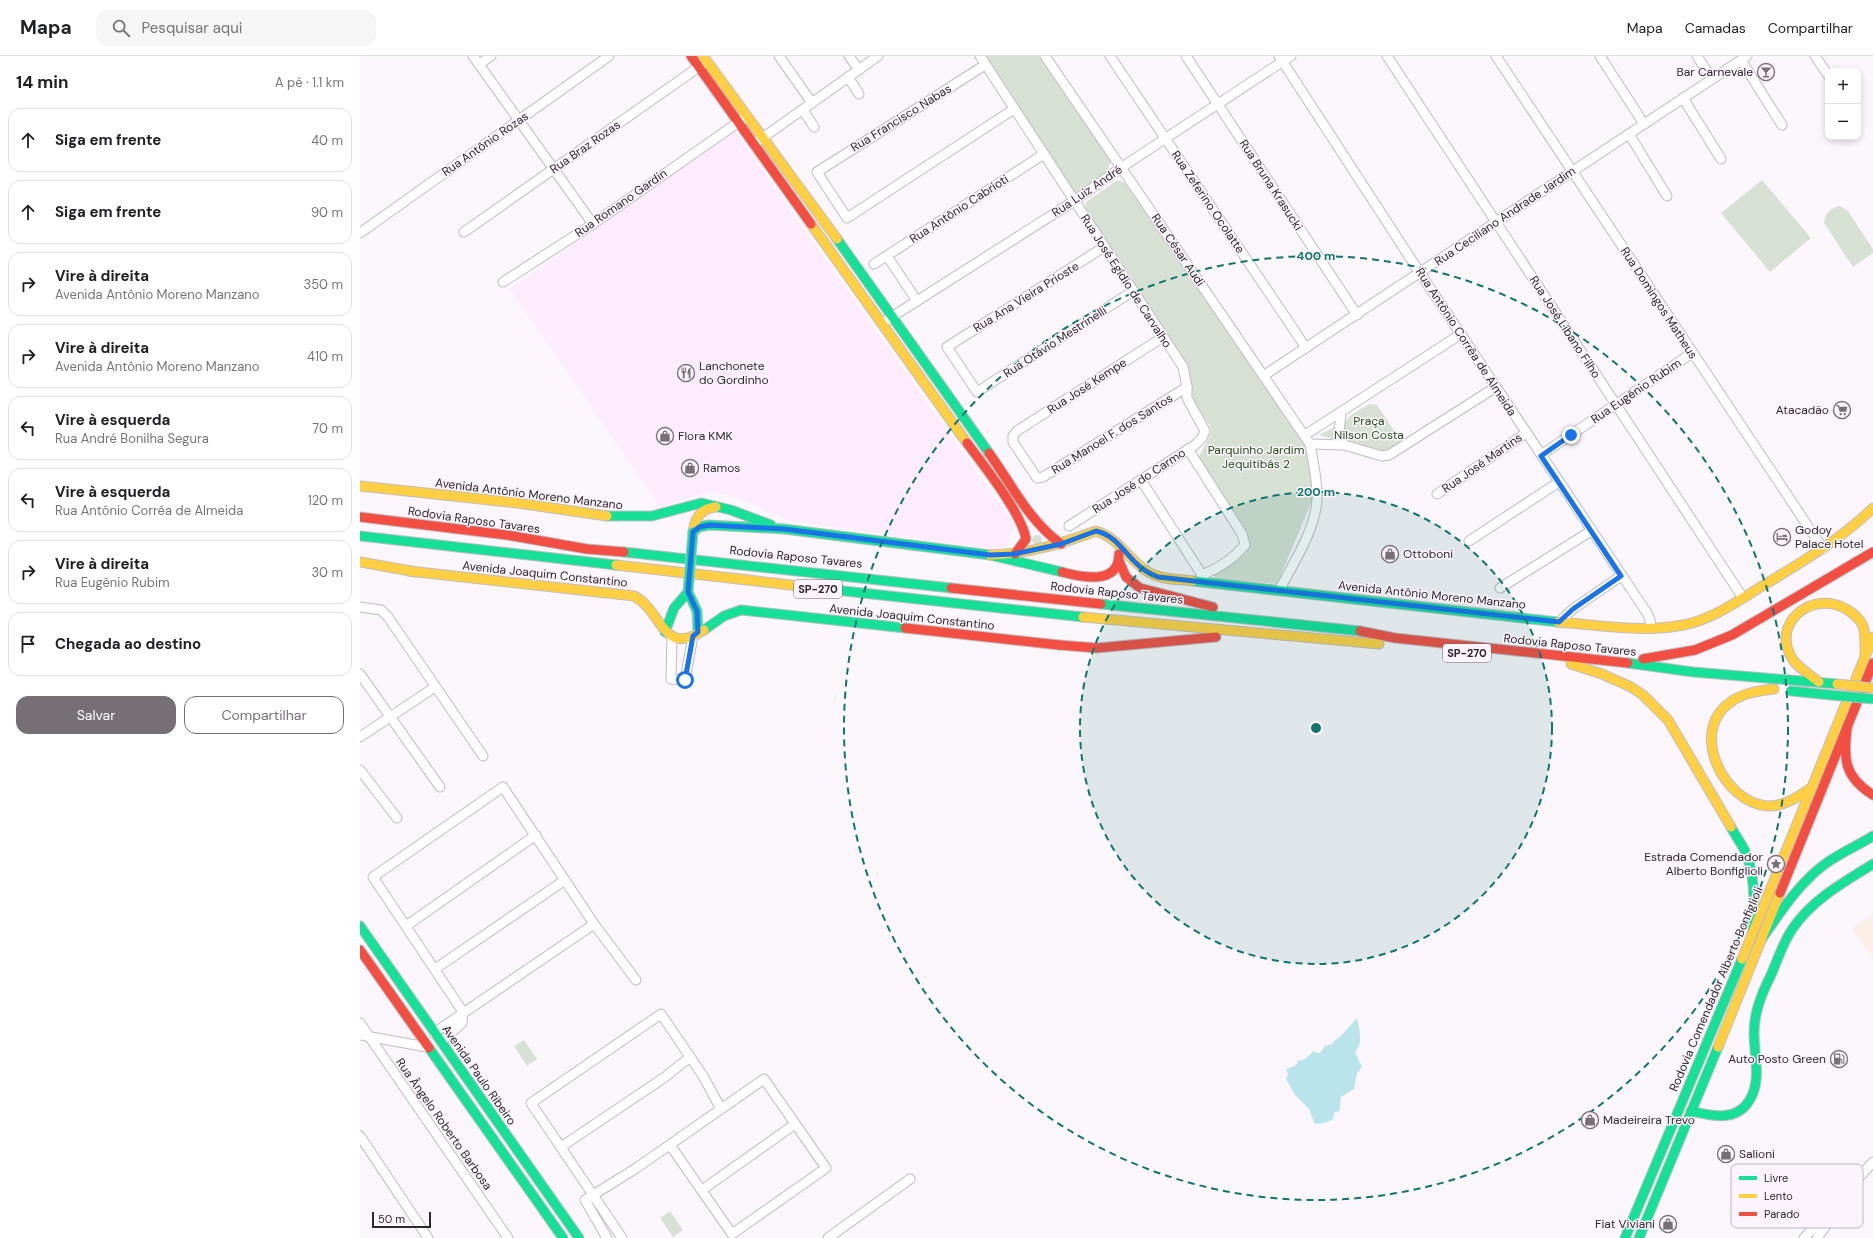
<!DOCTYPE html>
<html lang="pt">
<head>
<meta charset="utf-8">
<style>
  body { margin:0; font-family:"DM Sans",sans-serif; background:#f6f6f6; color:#202124 }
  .controls { position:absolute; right:12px; top:12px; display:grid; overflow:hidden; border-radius:8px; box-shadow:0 2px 6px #0003 }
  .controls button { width:36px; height:36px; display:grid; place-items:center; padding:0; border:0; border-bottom:1px solid #e0e0e0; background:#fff; color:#202124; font:20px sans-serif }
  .scale { position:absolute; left:12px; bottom:10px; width:59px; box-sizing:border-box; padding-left:4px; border:2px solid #2e272e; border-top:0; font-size:11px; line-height:14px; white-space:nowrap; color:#2e272e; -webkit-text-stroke:3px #fcf4fd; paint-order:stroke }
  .stop { position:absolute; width:12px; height:12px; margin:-9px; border:3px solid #1a73e8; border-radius:50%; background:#fff }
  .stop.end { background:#1a73e8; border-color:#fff; box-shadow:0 1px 4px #0008 }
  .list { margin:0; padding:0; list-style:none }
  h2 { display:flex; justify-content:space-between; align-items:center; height:52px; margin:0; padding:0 16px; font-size:17px }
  h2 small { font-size:13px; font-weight:400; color:#757577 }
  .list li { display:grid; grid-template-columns:26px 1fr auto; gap:12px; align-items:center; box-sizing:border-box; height:64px; margin:0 8px 8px; padding:0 8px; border:1px solid #e0e0e0; border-radius:12px }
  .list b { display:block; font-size:15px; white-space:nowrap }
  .list p { margin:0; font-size:13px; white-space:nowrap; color:#757577 }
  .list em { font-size:13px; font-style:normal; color:#757577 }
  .actions { display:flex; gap:8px; padding:12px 16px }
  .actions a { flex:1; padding:9px 0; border:1px solid #766f76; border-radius:12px; text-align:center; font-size:14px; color:#766f76 }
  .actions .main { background:#766f76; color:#fff }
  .icon { flex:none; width:22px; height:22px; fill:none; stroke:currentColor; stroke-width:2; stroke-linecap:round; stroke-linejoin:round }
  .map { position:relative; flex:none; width:1513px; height:1182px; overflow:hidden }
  header { display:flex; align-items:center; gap:24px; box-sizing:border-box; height:56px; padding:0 20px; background:#fff; border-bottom:1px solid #e0e0e0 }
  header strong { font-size:19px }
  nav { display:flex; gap:22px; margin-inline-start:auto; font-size:14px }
  .search { width:280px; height:36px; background:#f6f6f6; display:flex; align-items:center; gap:10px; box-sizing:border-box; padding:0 14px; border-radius:12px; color:#757577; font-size:15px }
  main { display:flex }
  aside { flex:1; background:#fff }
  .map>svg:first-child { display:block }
  .built { fill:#fcecfd }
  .industrial { fill:#fcefe8 }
  .green { fill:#d6e1d3 }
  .water { fill:#bae4eb }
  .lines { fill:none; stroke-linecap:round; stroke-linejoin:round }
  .street-casing { stroke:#c1bcc2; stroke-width:11 }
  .fast-casing { stroke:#c1bcc2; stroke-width:11 }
  .slow-casing { stroke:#c1bcc2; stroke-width:11 }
  .jam-casing { stroke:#c1bcc2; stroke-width:11 }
  .street { stroke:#fefefe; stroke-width:9 }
  .fast { stroke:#16e098; stroke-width:9 }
  .slow { stroke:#ffcf43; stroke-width:9 }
  .jam { stroke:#f24e42; stroke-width:9 }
  .fast-bridge-casing { stroke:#c1bcc2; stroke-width:11; stroke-linecap:butt }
  .slow-bridge-casing { stroke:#c1bcc2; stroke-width:11; stroke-linecap:butt }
  .fast-bridge { stroke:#16e098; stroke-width:9 }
  .slow-bridge { stroke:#ffcf43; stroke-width:9 }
  .route { stroke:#1a73e8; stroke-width:5 }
  .ring { fill:none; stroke:#0f766e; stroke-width:2; stroke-dasharray:7 5 }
  .labels { text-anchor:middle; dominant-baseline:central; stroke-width:3; stroke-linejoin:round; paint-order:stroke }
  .shield { fill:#fcf4fd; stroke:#6c646c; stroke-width:1 }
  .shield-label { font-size:11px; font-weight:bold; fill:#2e272e }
  .poi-label { font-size:12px; fill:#2e272e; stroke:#fcf4fd; text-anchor:start }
  .street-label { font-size:12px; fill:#2e272e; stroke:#fcf4fd }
  .park-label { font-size:12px; fill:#244e18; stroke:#fcf4fd }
  .key { fill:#fcf4fd; stroke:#beb6bf; stroke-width:1 }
  .key-label { font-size:11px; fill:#2e272e }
  .centre { fill:#0f766e; stroke:#fcf4fd; stroke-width:2 }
  .ring-label { font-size:12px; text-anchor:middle; font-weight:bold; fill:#0f766e; stroke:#fcf4fd; stroke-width:3; stroke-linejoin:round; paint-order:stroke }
</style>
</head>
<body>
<header>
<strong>Mapa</strong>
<div class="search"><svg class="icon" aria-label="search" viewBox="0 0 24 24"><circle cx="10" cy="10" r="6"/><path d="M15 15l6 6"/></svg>Pesquisar aqui</div>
<nav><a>Mapa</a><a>Camadas</a><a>Compartilhar</a></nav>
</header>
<main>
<aside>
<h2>14 min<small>A pé · 1.1 km</small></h2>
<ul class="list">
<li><svg class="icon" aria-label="ahead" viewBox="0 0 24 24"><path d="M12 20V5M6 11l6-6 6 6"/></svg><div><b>Siga em frente</b></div><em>40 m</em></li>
<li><svg class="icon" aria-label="ahead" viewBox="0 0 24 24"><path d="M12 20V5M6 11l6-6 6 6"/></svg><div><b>Siga em frente</b></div><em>90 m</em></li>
<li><svg class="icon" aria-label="right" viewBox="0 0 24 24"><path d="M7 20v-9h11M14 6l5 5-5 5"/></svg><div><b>Vire à direita</b><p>Avenida Antônio Moreno Manzano</p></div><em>350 m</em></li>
<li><svg class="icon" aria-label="right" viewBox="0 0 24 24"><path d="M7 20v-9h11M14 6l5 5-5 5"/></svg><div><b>Vire à direita</b><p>Avenida Antônio Moreno Manzano</p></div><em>410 m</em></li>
<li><svg class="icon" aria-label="left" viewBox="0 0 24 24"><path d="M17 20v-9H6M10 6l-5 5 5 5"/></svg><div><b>Vire à esquerda</b><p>Rua André Bonilha Segura</p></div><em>70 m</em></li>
<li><svg class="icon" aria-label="left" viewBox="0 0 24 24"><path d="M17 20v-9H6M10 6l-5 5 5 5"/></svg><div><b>Vire à esquerda</b><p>Rua Antônio Corrêa de Almeida</p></div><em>120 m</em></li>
<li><svg class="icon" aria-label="right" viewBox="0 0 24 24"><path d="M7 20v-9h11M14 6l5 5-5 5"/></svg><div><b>Vire à direita</b><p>Rua Eugênio Rubim</p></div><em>30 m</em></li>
<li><svg class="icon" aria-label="arrive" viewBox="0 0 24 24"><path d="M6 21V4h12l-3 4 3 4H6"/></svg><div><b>Chegada ao destino</b></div></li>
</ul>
<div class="actions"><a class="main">Salvar</a><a>Compartilhar</a></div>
</aside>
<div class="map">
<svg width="1513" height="1182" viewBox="0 0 1513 1182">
  <rect width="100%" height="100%" fill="#fbf6fb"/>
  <path class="built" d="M374,75L655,470L649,486L642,494L430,465L367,438L348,436L300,451L150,233Z"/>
  <path class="industrial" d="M1513,858V902L1491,873Z"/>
  <g class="green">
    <path d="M623,0H679L751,105L747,116L714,138Z"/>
    <path d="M1402,124L1451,182L1410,216L1361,157Z"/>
    <path d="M756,125H761L765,127L946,387L953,435L952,445L917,528L856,523L854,521V517L886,497L888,487V480L838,402L850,380L851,372L833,343L829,313L725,153L726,146Z"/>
    <path d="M1480,150L1488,155L1513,193V197L1493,211L1464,167C1465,157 1471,152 1480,150Z"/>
    <path d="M1009,348L1017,349L1041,385V390L1030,395H1026C1012,392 970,390 986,365C990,358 1002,353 1009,348Z"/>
    <path d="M974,371L975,384L959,379Z"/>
    <circle cx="677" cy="484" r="5"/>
    <path d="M164,984L177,1003L167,1010L154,990Z"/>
    <path d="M310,1155L323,1174L313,1181L300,1162Z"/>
  </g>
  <path class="water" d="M997,962C999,972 1004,988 995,996L1002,1011L997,1017L994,1033L981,1041L979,1057L977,1055L974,1057L973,1063L965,1067L955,1068L949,1053L935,1039L926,1023L928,1019L926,1013L933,1011L937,1008V1005L945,1003L954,995L957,997H960L965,990L972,988L975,984L979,982Z"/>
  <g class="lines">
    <g class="street-casing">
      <g id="street">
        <path d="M113,0L233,168"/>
        <path d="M419,0L452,47"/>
        <path d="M489,0L499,14"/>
        <path d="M620,0L823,311L827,331V342L845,375L842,382L835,389L709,470"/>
        <path d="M685,0L950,388C953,406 958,425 957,444C955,475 933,507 919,535"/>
        <path d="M750,0L946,292"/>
        <path d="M826,0L997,259"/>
        <path d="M919,0L1060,217L1287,557L1290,564L1291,572"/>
        <path d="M1027,0L1383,542"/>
        <path d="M1136,0L1463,493"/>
        <path d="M1240,0L1284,68"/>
        <path d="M1337,0L1352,23"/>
        <path d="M1455,0L1468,19"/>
        <path d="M1381,4L1422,69"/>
        <path d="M119,8L131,0"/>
        <path d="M625,9L457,116L487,162L654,53"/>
        <path d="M488,21L499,38"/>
        <path d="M1323,42L1361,103"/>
        <path d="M443,54L454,71"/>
        <path d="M1269,78L1307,140"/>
        <path d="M398,85L518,0"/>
        <path d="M104,176L343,8"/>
        <path d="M0,177L249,0"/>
        <path d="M744,191L587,291L617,336L773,235"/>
        <path d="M527,200L557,245"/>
        <path d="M514,208L684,98"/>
        <path d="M143,226L233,168L383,63"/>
        <path d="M527,264L714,145L762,111L931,0"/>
        <path d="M803,281L657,375L653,380V386L677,422L683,421L827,331"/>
        <path d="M903,320L1387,0"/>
        <path d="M981,356L979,377L984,389"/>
        <path d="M945,379L1101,278"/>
        <path d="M950,388L984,389L1022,400L1029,399L1136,331"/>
        <path d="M828,393L882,478L885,489C874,502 857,513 842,519L846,526"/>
        <path d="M1181,399L1332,297"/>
        <path d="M781,424L842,519"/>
        <path d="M1077,438L1166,377"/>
        <path d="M1109,485L1199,426"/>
        <path d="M1140,532L1231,475"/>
        <path d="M0,551L21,554L28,561L123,700"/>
        <path d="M1199,566L1213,553L1261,520"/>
        <path d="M312,581L311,623L325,624L333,580"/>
        <path d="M0,618L80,731"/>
        <path d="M0,681L75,631"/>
        <path d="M0,714L37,762"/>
        <path d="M46,870L176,779"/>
        <path d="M75,913L205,824"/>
        <path d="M0,967L148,1182"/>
        <path d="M74,977L234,868"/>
        <path d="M0,979L67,991"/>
        <path d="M81,986L102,967L103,956L13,821L143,731L234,868L276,924"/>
        <path d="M0,1080L68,1182"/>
        <path d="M201,1091L305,1021L330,1001"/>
        <path d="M342,1134L435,1068"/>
        <path d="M247,1182L225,1144L275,1113L404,1023L466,1112L372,1178L310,1089"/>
        <path d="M262,1182L171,1047L301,958L343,1020L361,1053"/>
        <path d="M468,1182L550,1123"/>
        <path d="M1444,1182L1513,1106"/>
        <path d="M1457,1182L1481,1149"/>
      </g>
    </g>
    <g class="fast-casing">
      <g id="fast">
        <path d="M477,183L629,397"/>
        <path d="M247,460H292L341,447L371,454L411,469"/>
        <path d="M333,476L339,471L349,469L424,473L630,499L702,516"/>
        <path d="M0,480L256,509"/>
        <path d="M264,496L591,532"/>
        <path d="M833,525L1198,566"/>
        <path d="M475,534L723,561"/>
        <path d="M741,548L1000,575"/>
        <path d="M344,574L364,560L381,554L545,572"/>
        <path d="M305,576L314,552L328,536L337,555L338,576"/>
        <path d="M1268,607L1333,616L1477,628"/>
        <path d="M1431,635L1471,639"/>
        <path d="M1371,771C1375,779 1381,787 1385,795C1396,820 1394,849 1393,876"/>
        <path d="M0,870L219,1182"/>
        <path d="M1401,884C1420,857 1438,828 1465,808C1480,797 1497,790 1513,780"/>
        <path d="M69,992L203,1182"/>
        <path d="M1331,1055C1351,1060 1376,1066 1389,1045C1402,1026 1394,999 1394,977C1394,956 1402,937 1411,919C1418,903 1423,886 1433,872C1453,843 1484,826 1513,808"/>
        <path d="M1265,1182L1382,903"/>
        <path d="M1279,1182L1358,991"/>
      </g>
    </g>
    <g class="slow-casing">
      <g id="slow">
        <path d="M343,0L477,183"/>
        <path d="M451,168L607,387"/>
        <path d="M0,430L158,447L247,460"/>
        <path d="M333,476C335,462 341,452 356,451"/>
        <path d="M630,499C667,498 701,488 736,475C760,482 769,506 790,517C802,524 819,523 833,525"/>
        <path d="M0,506L56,516"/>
        <path d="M256,509L475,534"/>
        <path d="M49,515L274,540C303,555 302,602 344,574"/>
        <path d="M723,561L1019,588"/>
        <path d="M1198,566C1239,569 1282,577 1323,569C1352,564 1379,544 1404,529C1443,505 1480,484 1513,452"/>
        <path d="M1211,608L1242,618L1271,631L1283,639L1308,664L1371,771"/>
        <path d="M1459,626C1450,619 1440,613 1433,604C1409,568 1452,533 1486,553C1493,557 1500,563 1503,570C1506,580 1505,591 1505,601"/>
        <path d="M1414,633C1398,635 1381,637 1368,648C1330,678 1364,746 1407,750C1423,751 1438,741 1451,732"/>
        <path d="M1382,903L1513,581"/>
        <path d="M1358,991L1420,837"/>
      </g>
    </g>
    <g class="jam-casing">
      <g id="jam">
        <path d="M331,0L451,168"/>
        <path d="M607,387C624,410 661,456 666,483L655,498"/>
        <path d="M629,397C652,429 669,465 701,488"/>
        <path d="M0,461L147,479L227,493L264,496"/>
        <path d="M759,505L766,521L780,532L853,551"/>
        <path d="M702,516C721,521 759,530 759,498"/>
        <path d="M591,532L741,548"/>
        <path d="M545,572L699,589"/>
        <path d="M1000,575L1035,582L1268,607"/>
        <path d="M699,589L737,592L856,581"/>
        <path d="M1283,603L1335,594L1372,579L1513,496"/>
        <path d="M1487,671C1484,703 1483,720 1513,739"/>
        <path d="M1420,837L1513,607"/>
        <path d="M0,894L69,992"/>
      </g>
    </g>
    <use href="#street" class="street"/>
    <use href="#fast" class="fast"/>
    <use href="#slow" class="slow"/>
    <use href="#jam" class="jam"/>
    <g class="fast-bridge-casing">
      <g id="fast-bridge">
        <path d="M328,536L333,476"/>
        <path d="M1471,639L1513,643"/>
      </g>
    </g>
    <g class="slow-bridge-casing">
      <path id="slow-bridge" d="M1477,628L1513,632"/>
    </g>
    <use href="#fast-bridge" class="fast-bridge"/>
    <use href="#slow-bridge" class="slow-bridge"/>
  </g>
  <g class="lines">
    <path class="route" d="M325,624L333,580L338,576L337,555L328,536L333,476L339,471L350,469L424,473L630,499L654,498L701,488L736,475C755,479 764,496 777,508C783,514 790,518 798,521L1199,566L1213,553L1261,520L1181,400L1211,379"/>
  </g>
  <circle cx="956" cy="672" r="236" fill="#0f766e" fill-opacity=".12"/>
  <g class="ring">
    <circle cx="956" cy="672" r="236"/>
    <circle cx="956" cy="672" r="472"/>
  </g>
  <defs>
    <g id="bar-ring" transform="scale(0.9)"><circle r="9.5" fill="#fcf4fd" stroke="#766f76" stroke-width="1.5"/><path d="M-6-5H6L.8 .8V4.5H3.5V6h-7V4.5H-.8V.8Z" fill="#766f76"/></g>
    <g id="restaurant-ring" transform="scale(0.9)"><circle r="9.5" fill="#fcf4fd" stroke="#766f76" stroke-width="1.5"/><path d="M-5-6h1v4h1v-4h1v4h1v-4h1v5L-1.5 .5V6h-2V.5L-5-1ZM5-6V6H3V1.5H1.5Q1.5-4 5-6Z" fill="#766f76"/></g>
    <g id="supermarket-ring" transform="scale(0.9)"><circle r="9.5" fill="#fcf4fd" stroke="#766f76" stroke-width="1.5"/><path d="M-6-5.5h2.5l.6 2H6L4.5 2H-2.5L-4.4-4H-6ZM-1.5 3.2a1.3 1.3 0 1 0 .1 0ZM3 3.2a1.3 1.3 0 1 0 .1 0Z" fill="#766f76"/></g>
    <g id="shop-ring" transform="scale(0.9)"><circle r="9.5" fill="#fcf4fd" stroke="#766f76" stroke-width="1.5"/><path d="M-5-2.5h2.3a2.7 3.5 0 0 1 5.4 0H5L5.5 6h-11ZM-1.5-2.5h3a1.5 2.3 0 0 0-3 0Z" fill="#766f76"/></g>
    <g id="hotel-ring" transform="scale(0.9)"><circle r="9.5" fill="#fcf4fd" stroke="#766f76" stroke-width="1.5"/><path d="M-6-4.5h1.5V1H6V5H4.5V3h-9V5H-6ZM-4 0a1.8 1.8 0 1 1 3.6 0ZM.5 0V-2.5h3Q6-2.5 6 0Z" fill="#766f76"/></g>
    <g id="sight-ring" transform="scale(0.9)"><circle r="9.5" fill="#fcf4fd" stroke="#766f76" stroke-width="1.5"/><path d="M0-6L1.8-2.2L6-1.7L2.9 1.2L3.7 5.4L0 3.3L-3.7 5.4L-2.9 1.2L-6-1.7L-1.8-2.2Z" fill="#766f76"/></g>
    <g id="fuel-ring" transform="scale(0.9)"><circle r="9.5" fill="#fcf4fd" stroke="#766f76" stroke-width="1.5"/><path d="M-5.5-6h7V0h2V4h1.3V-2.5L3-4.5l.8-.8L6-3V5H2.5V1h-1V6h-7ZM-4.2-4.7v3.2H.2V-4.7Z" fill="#766f76"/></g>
  </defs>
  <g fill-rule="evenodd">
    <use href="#bar-ring" x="1406" y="16"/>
    <use href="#restaurant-ring" x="326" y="317"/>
    <use href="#supermarket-ring" x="1482" y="354"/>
    <use href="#shop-ring" x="305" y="380"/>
    <use href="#shop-ring" x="330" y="412"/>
    <use href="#hotel-ring" x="1422" y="481"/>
    <use href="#shop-ring" x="1030" y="498"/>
    <use href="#sight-ring" x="1416" y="808"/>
    <use href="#fuel-ring" x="1479" y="1003"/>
    <use href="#shop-ring" x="1230" y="1064"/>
    <use href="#shop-ring" x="1366" y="1098"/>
    <use href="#shop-ring" x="1308" y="1168"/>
  </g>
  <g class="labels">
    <g class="shield">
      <rect x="434" y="524" width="48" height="18" rx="3"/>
      <rect x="1083" y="588" width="48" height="18" rx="3"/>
    </g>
    <g class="shield-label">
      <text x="458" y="533">SP-270</text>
      <text x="1107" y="597">SP-270</text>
    </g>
    <g class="poi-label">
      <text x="1393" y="16" text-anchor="end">Bar Carnevale</text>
      <text x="339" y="310">Lanchonete<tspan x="339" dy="14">do Gordinho</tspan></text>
      <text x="1469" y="354" text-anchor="end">Atacadão</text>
      <text x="318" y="380">Flora KMK</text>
      <text x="343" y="412">Ramos</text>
      <text x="1435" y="474">Godoy<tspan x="1435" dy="14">Palace Hotel</tspan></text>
      <text x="1043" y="498">Ottoboni</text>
      <text x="1403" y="801" text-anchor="end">Estrada Comendador<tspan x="1403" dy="14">Alberto Bonfiglioli</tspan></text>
      <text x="1466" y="1003" text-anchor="end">Auto Posto Green</text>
      <text x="1243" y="1064">Madeireira Trevo</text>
      <text x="1379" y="1098">Salioni</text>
      <text x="1295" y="1168" text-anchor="end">Fiat Viviani</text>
    </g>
    <g class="street-label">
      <text transform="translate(541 62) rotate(-32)">Rua Francisco Nabas</text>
      <text transform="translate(125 88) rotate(-35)">Rua Antônio Rozas</text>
      <text transform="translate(225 91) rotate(-35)">Rua Braz Rozas</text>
      <text transform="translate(911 129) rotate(57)">Rua Bruna Krasucki</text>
      <text transform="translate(727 135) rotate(-34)">Rua Luiz André</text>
      <text transform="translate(848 146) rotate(56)">Rua Zeferino Ocolatte</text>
      <text transform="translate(261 147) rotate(-35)">Rua Romano Gardin</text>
      <text transform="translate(599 153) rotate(-33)">Rua Antônio Cabrioti</text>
      <text transform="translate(1145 160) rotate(-34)">Rua Ceciliano Andrade Jardim</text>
      <text transform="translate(818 194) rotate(56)">Rua César Audi</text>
      <text transform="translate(766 225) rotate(57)">Rua José Egídio de Carvalho</text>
      <text transform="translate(666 241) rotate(-32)">Rua Ana Vieira Prioste</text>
      <text transform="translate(1299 247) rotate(57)">Rua Domingos Matheus</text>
      <text transform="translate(1205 271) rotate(57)">Rua José Líbano Filho</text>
      <text transform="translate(695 286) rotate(-33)">Rua Otávio Mestrinelli</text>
      <text transform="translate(1106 286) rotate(57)">Rua Antônio Corrêa de Almeida</text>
      <text transform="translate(727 330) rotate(-33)">Rua José Kempe</text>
      <text transform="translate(1276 335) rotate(-34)">Rua Eugênio Rubim</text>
      <text transform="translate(752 378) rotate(-32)">Rua Manoel F. dos Santos</text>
      <text transform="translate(1122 407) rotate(-35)">Rua José Martins</text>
      <text transform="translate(779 425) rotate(-33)">Rua José do Carmo</text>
      <text transform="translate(169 438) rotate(7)">Avenida Antônio Moreno Manzano</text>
      <text transform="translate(114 464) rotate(8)">Rodovia Raposo Tavares</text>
      <text transform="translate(436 501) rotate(6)">Rodovia Raposo Tavares</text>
      <text transform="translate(185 518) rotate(6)">Avenida Joaquim Constantino</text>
      <text transform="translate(757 537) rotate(6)">Rodovia Raposo Tavares</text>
      <text transform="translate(1072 539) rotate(6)">Avenida Antônio Moreno Manzano</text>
      <text transform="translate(552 561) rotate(6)">Avenida Joaquim Constantino</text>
      <text transform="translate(1210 589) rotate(6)">Rodovia Raposo Tavares</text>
      <text transform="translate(1356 933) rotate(-67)">Rodovia Comendador Alberto Bonfiglioli</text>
      <text transform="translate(119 1019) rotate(55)">Avenida Paulo Ribeiro</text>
      <text transform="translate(84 1068) rotate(55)">Rua Ângelo Roberto Barbosa</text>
    </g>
    <g class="park-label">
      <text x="1009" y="365">Praça<tspan x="1009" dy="14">Nilson Costa</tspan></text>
      <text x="896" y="394">Parquinho Jardim<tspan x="896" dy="14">Jequitibás 2</tspan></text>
    </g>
  </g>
  <rect x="1371" y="1108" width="132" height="64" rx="6" class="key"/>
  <rect x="1379" y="1120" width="18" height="4" fill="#16e098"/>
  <rect x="1379" y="1138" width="18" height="4" fill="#ffcf43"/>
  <rect x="1379" y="1156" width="18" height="4" fill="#f24e42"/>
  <g class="key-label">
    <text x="1404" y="1126">Livre</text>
    <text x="1404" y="1144">Lento</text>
    <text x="1404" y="1162">Parado</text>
  </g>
  <circle cx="956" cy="672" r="6" class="centre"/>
  <g class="ring-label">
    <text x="956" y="204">400 m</text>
    <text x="956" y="440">200 m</text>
  </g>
</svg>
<div class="controls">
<button>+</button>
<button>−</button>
</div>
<div class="scale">50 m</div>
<div class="stop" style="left:325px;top:624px"></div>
<div class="stop end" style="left:1211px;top:379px"></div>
</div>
</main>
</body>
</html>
